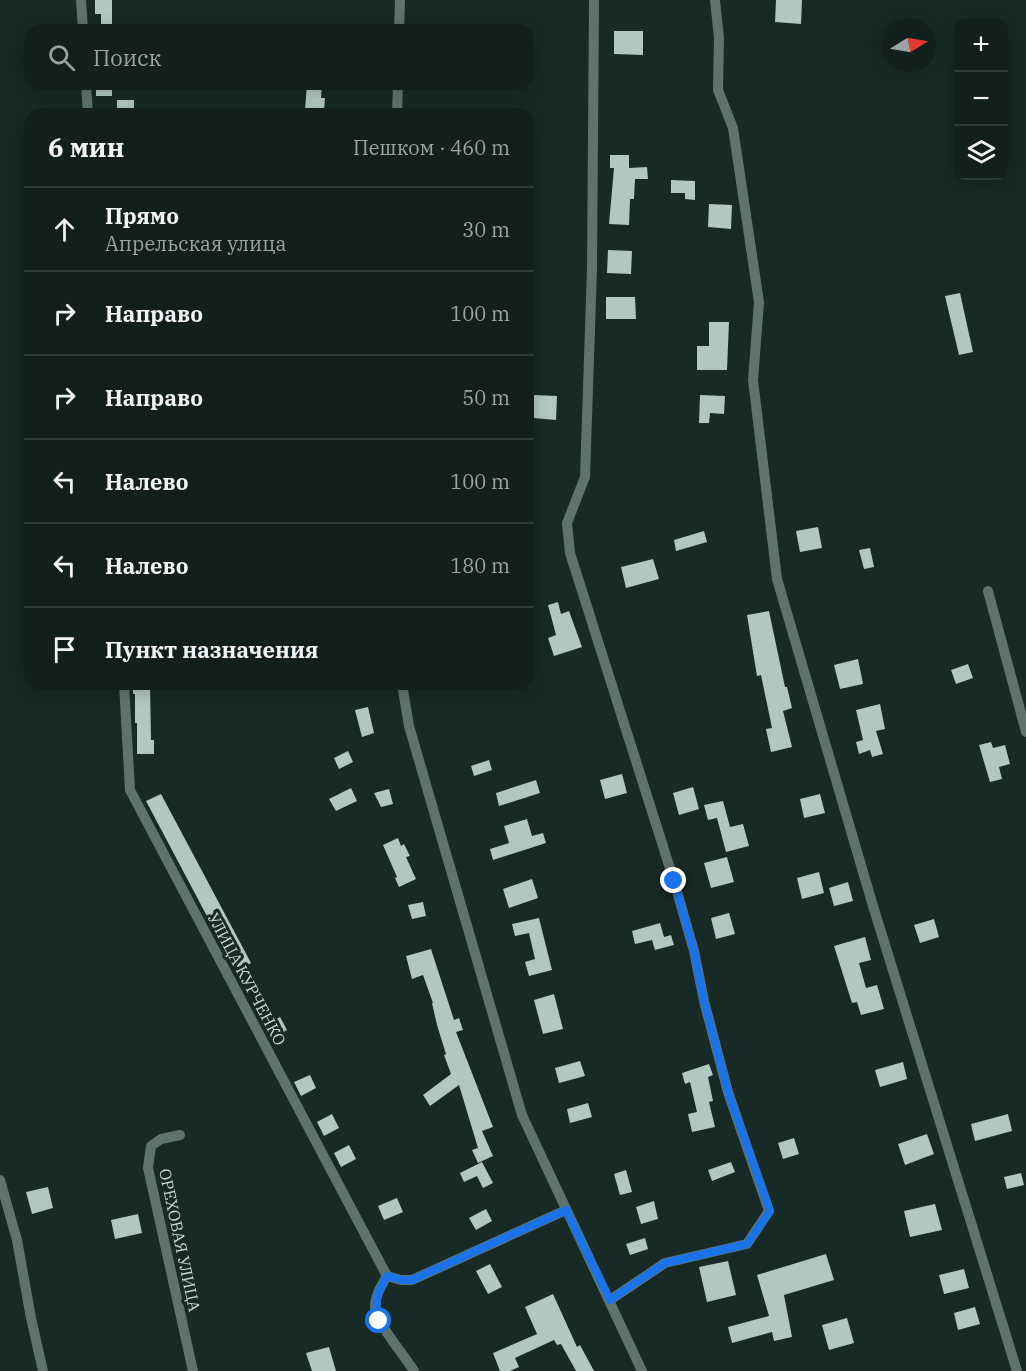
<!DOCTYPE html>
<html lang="ru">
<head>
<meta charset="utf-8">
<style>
  body { margin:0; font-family:"IBM Plex Serif",serif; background:#1a2825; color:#f1f3f6 }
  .controls { position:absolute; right:18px; top:18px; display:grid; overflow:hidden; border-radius:12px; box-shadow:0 3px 15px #0003 }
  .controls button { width:54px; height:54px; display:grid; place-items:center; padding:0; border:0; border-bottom:2px solid #303e3b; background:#11201c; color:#f1f3f6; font:30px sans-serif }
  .compass { position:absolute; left:882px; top:18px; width:54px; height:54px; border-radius:50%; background:#11201c; box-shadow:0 3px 15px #0003; rotate:79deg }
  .stop { position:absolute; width:18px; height:18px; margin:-14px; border:4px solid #1a73e8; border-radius:50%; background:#fff }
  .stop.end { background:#1a73e8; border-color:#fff; box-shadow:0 2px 6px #0008 }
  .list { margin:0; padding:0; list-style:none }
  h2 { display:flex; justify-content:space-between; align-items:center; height:78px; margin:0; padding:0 24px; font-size:26px }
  h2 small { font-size:20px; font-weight:400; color:#9ca3a3 }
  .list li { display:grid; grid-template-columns:39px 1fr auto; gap:18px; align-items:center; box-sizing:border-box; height:84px; padding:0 24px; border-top:2px solid #303e3b }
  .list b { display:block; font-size:22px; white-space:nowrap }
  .list p { margin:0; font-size:20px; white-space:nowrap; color:#9ca3a3 }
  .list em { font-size:20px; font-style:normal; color:#9ca3a3 }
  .icon { flex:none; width:33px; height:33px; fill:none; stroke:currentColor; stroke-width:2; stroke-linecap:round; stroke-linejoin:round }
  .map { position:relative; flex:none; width:1026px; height:1371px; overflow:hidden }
  .search { position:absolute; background:#11201c; box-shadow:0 3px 15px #0003; left:24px; top:24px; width:510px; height:66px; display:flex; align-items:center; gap:15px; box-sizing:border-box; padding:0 21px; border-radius:18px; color:#9ca3a3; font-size:22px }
  .panel { position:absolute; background:#11201c; box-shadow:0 3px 15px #0003; left:24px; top:108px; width:510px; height:582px; border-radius:18px }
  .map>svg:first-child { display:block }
  .building { fill:#b0c7c2 }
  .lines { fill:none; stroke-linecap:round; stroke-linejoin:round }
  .minor { stroke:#5e736e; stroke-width:10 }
  .route { stroke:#1a73e8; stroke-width:8 }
  .labels { text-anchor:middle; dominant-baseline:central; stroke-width:6; stroke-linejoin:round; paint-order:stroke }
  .street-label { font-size:16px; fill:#ced9d6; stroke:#172a26 }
</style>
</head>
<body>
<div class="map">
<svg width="1026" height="1371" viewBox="0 0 1026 1371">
  <rect width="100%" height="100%" fill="#172a26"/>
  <g class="building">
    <path d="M95,0H112V30H101V14H95Z"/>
    <path d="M776,0H802L801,24L775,22Z"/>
    <path d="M614,31H643V55L614,54Z"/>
    <rect x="96" y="84" width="16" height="12"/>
    <path d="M307,84H322L321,98H325L324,111L305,110Z"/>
    <rect x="117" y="100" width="17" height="14"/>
    <path d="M610,155H629V168L647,167L648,179H635L634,199H630L629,225L609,224L614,168H610Z"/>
    <path d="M671,180L695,181V200L685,199V193H671Z"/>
    <path d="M709,204L732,205L731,229L708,227Z"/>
    <path d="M608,250L632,251L631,274L607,273Z"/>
    <path d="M960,293L973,352L959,355L945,296Z"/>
    <path d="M606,297H635L636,319H606Z"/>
    <path d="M709,322H729L727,370H697V346H709Z"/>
    <path d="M534,395L557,396L556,420L533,418Z"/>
    <path d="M700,395L725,396L724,414L710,413L709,423H699Z"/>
    <path d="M818,527L822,548L800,552L796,531Z"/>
    <path d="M704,531L707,542L676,551L674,540Z"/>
    <path d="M870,548L874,567L864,569L859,550Z"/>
    <path d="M653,559L659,579L626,588L621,567Z"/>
    <path d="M558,602L561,614L569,611L582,647L554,656L548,638L556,635L548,605Z"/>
    <path d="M769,611L785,687H787L792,708L783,711L792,747L771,752L766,729L772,728L761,675L757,676L747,615Z"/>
    <path d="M858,659L863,684L840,689L834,665Z"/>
    <path d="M968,664L973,678L956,684L951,670Z"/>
    <path d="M133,684H150L151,740H154V754H137V723H135V694H133Z"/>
    <path d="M880,704L885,729L876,731L883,754L872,757L870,750L859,754L856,742L863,740L856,710Z"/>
    <path d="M368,707L374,733L362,737L355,710Z"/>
    <path d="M991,742L993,748L1005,745L1010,764L999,767L1002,779L990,782L979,745Z"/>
    <path d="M348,751L353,762L339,769L334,758Z"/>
    <path d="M489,760L492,770L474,776L471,766Z"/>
    <path d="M622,774L627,793L605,799L600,780Z"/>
    <path d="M536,780L540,793L499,806L496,793Z"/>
    <path d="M693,787L699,809L679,815L673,793Z"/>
    <path d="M351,788L357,801L336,811L329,799Z"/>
    <path d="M389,789L393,804L381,807L374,793Z"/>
    <path d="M161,794L251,963L236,971L146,801Z"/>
    <path d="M820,794L825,813L804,818L800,799Z"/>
    <path d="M723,801L730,827L743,824L749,846L726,852L717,818L708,820L704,805Z"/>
    <path d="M527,819L532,836L543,833L546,843L493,860L490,849L509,843L504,826Z"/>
    <path d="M398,838L401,846L404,844L410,856L406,857L416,879L399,887L395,878L397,877L383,845Z"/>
    <path d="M727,857L734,882L711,888L704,863Z"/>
    <path d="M819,872L824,893L802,899L797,878Z"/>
    <path d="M532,879L538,898L509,908L503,889Z"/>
    <path d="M848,882L853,901L834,906L829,888Z"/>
    <path d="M423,902L426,916L412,919L408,905Z"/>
    <path d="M729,913L735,934L716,939L711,918Z"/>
    <path d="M539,918L552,970L529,976L525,962L535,959L529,933L515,936L512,924Z"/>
    <path d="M934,919L939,937L920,943L914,925Z"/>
    <path d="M660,923L664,937L671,935L674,945L655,950L652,940L635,944L632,931Z"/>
    <path d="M865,937L871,960L859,963L866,988L877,985L884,1009L861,1015L857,1002L852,1003L834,946Z"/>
    <path d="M431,949L454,1020L459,1018L463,1030L456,1032L493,1127L482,1131L493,1156L478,1163L472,1150L478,1148L459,1085L430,1106L423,1095L451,1074L444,1055L446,1054L437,1025L432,1003H433L423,975L412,979L406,956Z"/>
    <path d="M554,994L563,1029L543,1034L534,1000Z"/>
    <path d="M280,1017L287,1030L272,1038L265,1025Z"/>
    <path d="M580,1061L585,1076L559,1083L555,1068Z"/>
    <path d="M903,1062L907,1079L880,1087L875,1070Z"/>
    <path d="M709,1064L713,1075L708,1077L713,1101L709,1102L715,1127L692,1132L688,1114L697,1112L690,1082L685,1084L682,1073Z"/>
    <path d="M310,1075L316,1088L301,1096L294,1082Z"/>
    <path d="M588,1103L592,1117L570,1123L567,1109Z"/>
    <path d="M332,1114L339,1128L324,1136L317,1122Z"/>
    <path d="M1008,1114L1012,1131L975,1141L971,1124Z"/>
    <path d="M927,1134L934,1154L905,1165L898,1144Z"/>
    <path d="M794,1138L799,1154L783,1159L778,1143Z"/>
    <path d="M349,1145L356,1159L341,1167L334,1153Z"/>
    <path d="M482,1162L493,1183L483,1188L477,1176L464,1182L460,1173Z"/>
    <path d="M731,1162L735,1172L712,1181L708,1170Z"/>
    <path d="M626,1170L632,1192L620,1195L614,1174Z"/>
    <path d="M1021,1173L1024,1185L1007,1189L1004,1177Z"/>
    <path d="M48,1187L53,1208L32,1214L26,1192Z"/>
    <path d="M397,1198L403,1212L384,1220L378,1206Z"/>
    <path d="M654,1201L658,1219L641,1224L636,1207Z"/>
    <path d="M935,1204L942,1230L910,1237L904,1211Z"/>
    <path d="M486,1209L492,1221L476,1230L469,1218Z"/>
    <path d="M138,1214L142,1233L115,1239L111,1220Z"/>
    <path d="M645,1238L648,1249L630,1255L626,1244Z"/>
    <path d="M826,1254L834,1280L784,1295L792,1337L774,1341L772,1332L732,1343L728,1327L769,1316L757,1275Z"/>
    <path d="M728,1261L736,1295L707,1302L699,1267Z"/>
    <path d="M490,1264L502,1287L488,1294L476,1271Z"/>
    <path d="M964,1269L969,1288L944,1294L939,1275Z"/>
    <path d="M553,1294L577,1347L580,1345L594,1371H576L561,1344L557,1345L554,1340L515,1358L519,1367L510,1371H500L493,1353L537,1334L525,1307Z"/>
    <path d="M975,1307L980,1324L958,1330L954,1313Z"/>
    <path d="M847,1318L854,1343L829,1350L822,1325Z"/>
    <path d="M329,1347L336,1371H312L306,1353Z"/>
  </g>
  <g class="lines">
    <g class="minor">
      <path d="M81,0L83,30"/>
      <path d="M594,0L592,269L585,477L567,523L570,553L674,881L694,951L704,1001L728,1092L769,1211L747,1244L665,1263L610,1300"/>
      <path d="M715,0L719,38L718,90L733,128L759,302L753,380L777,579L873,906L1017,1371"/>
      <path d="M399,30L400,0"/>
      <path d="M86,84L88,114"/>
      <path d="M397,114L398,84"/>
      <path d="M988,591L1026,732"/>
      <path d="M124,684L130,790L387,1276"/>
      <path d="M402,684L409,726L522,1115L642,1371"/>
      <path d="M180,1135L161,1139L151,1146L148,1168L193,1371"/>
      <path d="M0,1180L17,1240L31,1318L43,1371"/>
      <path d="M387,1276L401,1280H412L566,1210"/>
      <path d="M387,1276C382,1285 375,1295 375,1307C377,1324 404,1355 414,1371"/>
    </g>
  </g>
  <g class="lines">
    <path class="route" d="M379,1321C374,1300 377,1294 387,1276L401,1280H412L566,1210L610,1300L665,1263L747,1244L770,1211L728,1092L704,1001L694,951L674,881"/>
  </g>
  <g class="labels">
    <g class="street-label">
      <text transform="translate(247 979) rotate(62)">УЛИЦА КУРЧЕНКО</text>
      <text transform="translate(180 1240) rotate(78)">ОРЕХОВАЯ УЛИЦА</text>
    </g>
  </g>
</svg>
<div class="controls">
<button>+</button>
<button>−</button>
<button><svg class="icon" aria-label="layers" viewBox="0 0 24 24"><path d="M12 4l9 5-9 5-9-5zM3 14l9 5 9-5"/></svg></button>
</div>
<svg class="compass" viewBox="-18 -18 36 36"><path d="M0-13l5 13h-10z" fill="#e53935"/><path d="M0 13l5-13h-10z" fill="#9ca3a3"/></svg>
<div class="stop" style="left:379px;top:1321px"></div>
<div class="stop end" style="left:674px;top:881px"></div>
<div class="search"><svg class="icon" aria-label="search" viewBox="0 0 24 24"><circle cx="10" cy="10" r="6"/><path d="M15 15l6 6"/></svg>Поиск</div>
<section class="panel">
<h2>6 мин<small>Пешком · 460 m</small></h2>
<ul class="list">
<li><svg class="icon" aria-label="ahead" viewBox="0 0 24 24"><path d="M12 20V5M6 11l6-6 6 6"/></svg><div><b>Прямо</b><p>Апрельская улица</p></div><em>30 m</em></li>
<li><svg class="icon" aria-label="right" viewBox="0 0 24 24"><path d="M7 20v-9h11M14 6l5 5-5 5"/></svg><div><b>Направо</b></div><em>100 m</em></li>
<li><svg class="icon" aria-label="right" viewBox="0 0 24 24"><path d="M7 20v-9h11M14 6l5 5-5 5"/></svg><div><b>Направо</b></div><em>50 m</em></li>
<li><svg class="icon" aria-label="left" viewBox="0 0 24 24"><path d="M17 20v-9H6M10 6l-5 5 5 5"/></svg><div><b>Налево</b></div><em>100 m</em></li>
<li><svg class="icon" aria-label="left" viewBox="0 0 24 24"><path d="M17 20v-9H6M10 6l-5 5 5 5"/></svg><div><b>Налево</b></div><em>180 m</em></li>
<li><svg class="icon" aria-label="arrive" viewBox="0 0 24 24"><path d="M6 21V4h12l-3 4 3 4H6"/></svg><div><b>Пункт назначения</b></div></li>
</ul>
</section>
</div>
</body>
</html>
